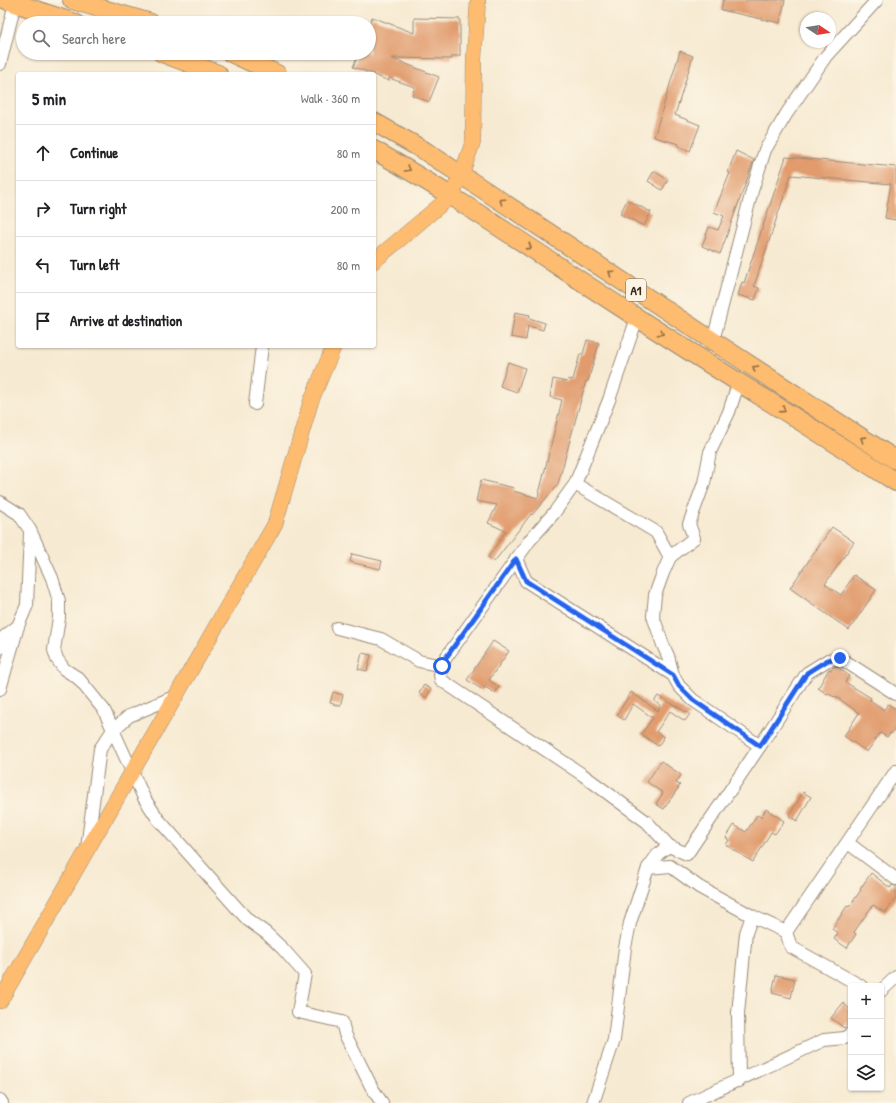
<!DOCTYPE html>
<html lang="en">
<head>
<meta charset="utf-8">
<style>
  body { margin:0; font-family:"Patrick Hand",sans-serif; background:#f2f2f2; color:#202124 }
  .controls { position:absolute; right:12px; bottom:12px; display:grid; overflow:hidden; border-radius:4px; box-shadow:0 1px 3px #0004 }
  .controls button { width:36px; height:36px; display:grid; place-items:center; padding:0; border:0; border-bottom:1px solid #e0e0e0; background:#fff; color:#202124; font:20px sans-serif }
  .compass { position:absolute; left:800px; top:12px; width:36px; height:36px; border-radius:50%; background:#fff; box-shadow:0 1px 3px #0004; rotate:102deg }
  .stop { position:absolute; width:12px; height:12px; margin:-9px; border:3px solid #2563eb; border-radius:50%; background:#fff }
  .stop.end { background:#2563eb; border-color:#fff; box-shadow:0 1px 4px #0008 }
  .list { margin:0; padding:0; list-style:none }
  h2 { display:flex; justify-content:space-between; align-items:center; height:52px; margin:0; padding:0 16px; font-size:17px }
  h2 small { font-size:13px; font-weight:400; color:#757577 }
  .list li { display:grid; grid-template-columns:26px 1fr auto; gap:12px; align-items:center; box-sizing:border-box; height:56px; padding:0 16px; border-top:1px solid #e0e0e0 }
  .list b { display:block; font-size:15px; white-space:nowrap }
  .list em { font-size:13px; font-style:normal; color:#757577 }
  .icon { flex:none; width:22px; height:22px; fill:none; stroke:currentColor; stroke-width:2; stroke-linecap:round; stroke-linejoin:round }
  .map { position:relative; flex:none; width:896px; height:1103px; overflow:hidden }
  .search { position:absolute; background:#fff; box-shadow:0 1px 3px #0004; left:16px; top:16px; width:360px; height:44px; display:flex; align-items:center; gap:10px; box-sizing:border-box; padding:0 14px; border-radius:22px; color:#757577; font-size:15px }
  .panel { position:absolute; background:#fff; box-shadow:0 1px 3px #0004; left:16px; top:72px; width:360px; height:276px; border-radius:4px }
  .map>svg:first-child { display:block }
  .building { fill:#e19b6d }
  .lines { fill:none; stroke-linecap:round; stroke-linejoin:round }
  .minor-casing { stroke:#998a78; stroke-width:14 }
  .major-casing { stroke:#998a78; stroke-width:16 }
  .highway-casing { stroke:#998a78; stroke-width:20 }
  .minor { stroke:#fff; stroke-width:12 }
  .major { stroke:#fdbc6f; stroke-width:15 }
  .highway { stroke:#fdbc6f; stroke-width:18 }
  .oneway { stroke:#926c42 }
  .route { stroke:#2563eb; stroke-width:5 }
  .labels { text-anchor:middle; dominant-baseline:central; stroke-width:4; stroke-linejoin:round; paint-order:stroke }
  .shield { fill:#fcf5e5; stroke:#75675a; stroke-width:1 }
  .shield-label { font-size:13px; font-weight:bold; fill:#3b2a1e }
</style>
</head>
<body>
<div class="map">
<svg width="896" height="1103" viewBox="0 0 896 1103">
  <rect width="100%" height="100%" fill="#fcf5e5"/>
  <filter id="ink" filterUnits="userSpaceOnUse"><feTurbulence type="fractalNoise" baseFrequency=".025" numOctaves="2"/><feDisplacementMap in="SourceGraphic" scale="8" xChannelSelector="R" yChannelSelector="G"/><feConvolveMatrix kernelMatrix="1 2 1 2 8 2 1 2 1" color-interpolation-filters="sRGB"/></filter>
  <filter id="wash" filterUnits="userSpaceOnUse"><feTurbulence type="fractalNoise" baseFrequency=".012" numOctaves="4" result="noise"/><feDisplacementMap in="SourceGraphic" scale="16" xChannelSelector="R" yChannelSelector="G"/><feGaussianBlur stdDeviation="0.9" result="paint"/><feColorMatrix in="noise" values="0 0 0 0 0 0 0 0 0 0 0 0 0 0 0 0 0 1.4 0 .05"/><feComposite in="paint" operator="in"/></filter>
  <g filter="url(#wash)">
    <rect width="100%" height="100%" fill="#f7ead2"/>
    <g id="blocks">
      <g class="building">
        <path d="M723,0H785L780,23L721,10Z"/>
        <path d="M372,17L414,33V18L460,19V56H452V59L391,58L439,77L429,102L412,95L415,87L389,78V81L374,75V74L353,67L359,53H369V25Z"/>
        <path d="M680,51L693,56L675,115L700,125L690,151L678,146L679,144L654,137Z"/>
        <path d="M736,151L754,160L720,254L702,246L709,227L718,230L724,216L714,212L730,173L728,172Z"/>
        <path d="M786,157L896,167V220L885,218L891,184L791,175L754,286L759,288L755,300L738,295L742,282L744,283Z"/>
        <path d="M654,171L668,180L662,190L648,181Z"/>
        <path d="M627,200L651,212L644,226L620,214Z"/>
        <path d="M515,312L530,315L529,318L545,323L543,330L528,326L526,340L511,337Z"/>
        <path d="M587,340L599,343L588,381H586L558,484L532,515L531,514L494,562L488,557L506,531L488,523L497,505L476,501L481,480L514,488L513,491L538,498L562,400L550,397L553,379L567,382L568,379L573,380L580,354H583Z"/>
        <path d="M508,362L525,368L517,392L500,386Z"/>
        <path d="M832,527L854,542L825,584L841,595L854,575L876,590L849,630L790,588Z"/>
        <path d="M352,554L382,561L380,569L350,562Z"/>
        <path d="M493,641L509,651L489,680L499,687L495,693L485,687L483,690L467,680Z"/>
        <path d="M362,653L371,655L367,671L358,669Z"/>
        <path d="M837,666L849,676L845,682L871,698L870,700L884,710L888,704L896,709V727L891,734L890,733L887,737L880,733L867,752L844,736L859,713L835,696L834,697L828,693L827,694L818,688L829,669L831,670L833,667Z"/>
        <path d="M424,685L431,689L426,698L419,693Z"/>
        <path d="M333,692L343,695L340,706L330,703Z"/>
        <path d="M631,692L658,711L661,705L654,701L658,696L690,714L685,721L670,711L656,732L664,737L658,746L641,734L653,718L633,704L624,720L617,715Z"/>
        <path d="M661,761L681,775L676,783L680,785L664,809L656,804L663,793L647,782Z"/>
        <path d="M803,792L811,797L797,821L789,816Z"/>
        <path d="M766,809L784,821L775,834L771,832L753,862L726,845L729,840L726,838L734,825L746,832L757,815L761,817Z"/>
        <path d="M871,873L890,888L892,885L896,886V898L885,913L873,905L854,932L856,934L847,948L834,939L838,933L832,929L847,906L849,907L861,890L860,889Z"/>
        <path d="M776,975L795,979L791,998L772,993Z"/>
        <path d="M843,1003L851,1010V1020L844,1028L831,1018Z"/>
      </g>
    </g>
  </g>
  <g filter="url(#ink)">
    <use href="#blocks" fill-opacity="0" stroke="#998a78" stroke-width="1"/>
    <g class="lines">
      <g class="minor-casing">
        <g id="minor">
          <path d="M0,64L15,3"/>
          <path d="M637,318L609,400L575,484L554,513L530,540L445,659L440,675L441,680L583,775L647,822L669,846"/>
          <path d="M713,341L752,191L765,150L787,113L826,56L877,0"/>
          <path d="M255,404L262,346"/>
          <path d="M575,484L656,532L670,557"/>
          <path d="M0,502L19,514L30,530L52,578L59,601V618L54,650L57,659L64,669L78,678L104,710L144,798L158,819L236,907L248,920L266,933L283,949L305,974L298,1012L342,1022L345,1034L372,1088L382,1103"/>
          <path d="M516,559L526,581L673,675"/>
          <path d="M337,628L381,639L419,661L442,666"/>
          <path d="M0,648L4,637L18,626"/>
          <path d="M0,689L18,626L27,605L30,533"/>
          <path d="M760,746L807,673L828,660L840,658L896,694"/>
          <path d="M848,843L896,879"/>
          <path d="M87,848L100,749L113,730L129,716L176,696"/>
          <path d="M648,868L670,866L699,887L752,916"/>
          <path d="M786,932L791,947L861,986"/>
          <path d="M881,991L896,977"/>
          <path d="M739,1081L738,1013L746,933L752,916L786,932L896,771"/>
          <path d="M0,1100L2,1103"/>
          <path d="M593,1103L614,1040L625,948L630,923L648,868L658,854L669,846L687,854L760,746L693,700L679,686L673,675L668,656L663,645L653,616L655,595L663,573L670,557L694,538L689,524L704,483L710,452L729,412L739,381"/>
          <path d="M689,1103L824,1040L845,1038L851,1033"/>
        </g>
      </g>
      <g class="major-casing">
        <g id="major">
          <path d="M374,261L451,196L461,175L473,142L474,59L478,0"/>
          <path d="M0,1001L275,524L311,401L334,346"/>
        </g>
      </g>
      <g class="highway-casing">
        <g id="highway">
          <path d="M6,0L75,23"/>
          <path d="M72,0L151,23"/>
          <path d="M162,53L218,74"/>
          <path d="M231,53L277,74"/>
          <path d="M374,122L425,151L713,341L896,460"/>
          <path d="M374,150C464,201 549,261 636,317C722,373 810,426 896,482"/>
        </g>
      </g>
      <use href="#minor" class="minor"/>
      <use href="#major" class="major"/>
      <use href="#highway" class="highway"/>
    </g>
    <defs><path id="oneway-chevron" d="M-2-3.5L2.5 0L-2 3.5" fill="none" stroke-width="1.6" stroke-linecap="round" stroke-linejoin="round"/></defs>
    <g class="oneway">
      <use href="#oneway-chevron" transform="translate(408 169) rotate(30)"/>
      <use href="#oneway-chevron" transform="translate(502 201) rotate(-146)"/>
      <use href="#oneway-chevron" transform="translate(529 247) rotate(33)"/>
      <use href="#oneway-chevron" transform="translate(611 273) rotate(-146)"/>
      <use href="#oneway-chevron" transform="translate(661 333) rotate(32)"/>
      <use href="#oneway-chevron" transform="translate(755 368) rotate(-148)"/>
      <use href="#oneway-chevron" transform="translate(783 410) rotate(33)"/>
      <use href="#oneway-chevron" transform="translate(863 439) rotate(-147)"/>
    </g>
  </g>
  <g class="lines" filter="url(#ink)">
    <path class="route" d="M442,666L445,659L516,559L526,581L673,675L679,686L693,700L760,746L807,673L828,660L840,658"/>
  </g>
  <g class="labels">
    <rect class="shield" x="626" y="279" width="20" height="22" rx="3"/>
    <g class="shield-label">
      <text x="636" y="290">A1</text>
    </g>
  </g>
</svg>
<div class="controls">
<button>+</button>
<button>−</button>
<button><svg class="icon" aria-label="layers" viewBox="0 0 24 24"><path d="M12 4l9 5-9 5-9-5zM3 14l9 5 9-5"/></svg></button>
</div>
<svg class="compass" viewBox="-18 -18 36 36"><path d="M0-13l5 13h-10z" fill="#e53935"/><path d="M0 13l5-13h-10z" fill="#757577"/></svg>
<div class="stop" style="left:442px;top:666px"></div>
<div class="stop end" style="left:840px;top:658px"></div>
<div class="search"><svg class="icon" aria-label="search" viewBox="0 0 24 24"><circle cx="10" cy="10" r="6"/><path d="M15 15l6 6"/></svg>Search here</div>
<section class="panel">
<h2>5 min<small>Walk · 360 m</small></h2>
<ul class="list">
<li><svg class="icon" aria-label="ahead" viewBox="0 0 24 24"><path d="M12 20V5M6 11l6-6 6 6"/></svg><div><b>Continue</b></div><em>80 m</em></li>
<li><svg class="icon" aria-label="right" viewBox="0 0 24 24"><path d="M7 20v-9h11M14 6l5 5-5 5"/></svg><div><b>Turn right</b></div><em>200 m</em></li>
<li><svg class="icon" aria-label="left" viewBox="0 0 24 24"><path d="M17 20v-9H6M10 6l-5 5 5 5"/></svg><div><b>Turn left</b></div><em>80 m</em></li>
<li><svg class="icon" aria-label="arrive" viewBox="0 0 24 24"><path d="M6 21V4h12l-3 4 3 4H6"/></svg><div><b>Arrive at destination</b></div></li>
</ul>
</section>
</div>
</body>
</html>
